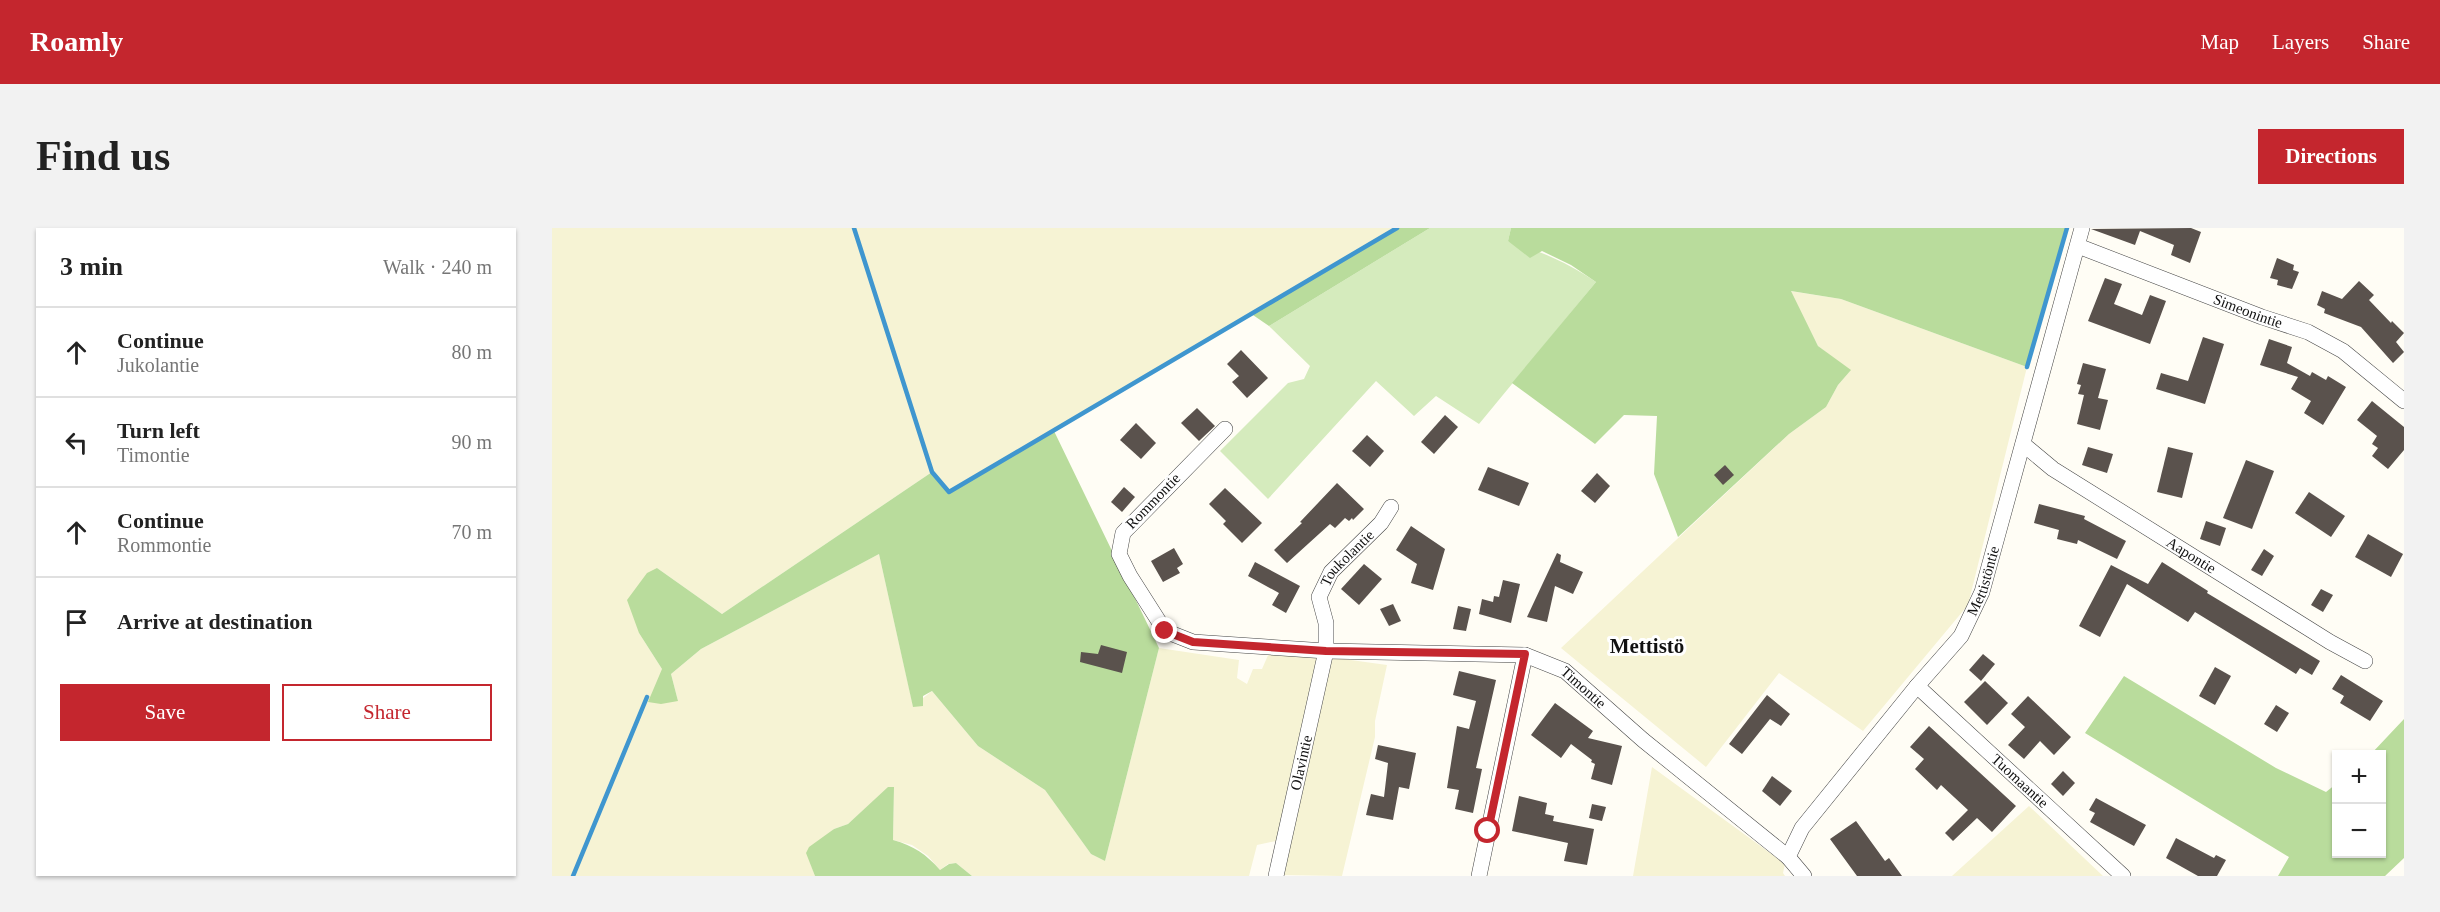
<!DOCTYPE html>
<html lang="en">
<head>
<meta charset="utf-8">
<style>
  body { margin:0; font-family:"Times New Roman",serif; background:#f2f2f2; color:#222 }
  .controls { position:absolute; right:18px; bottom:18px; display:grid; overflow:hidden; border-radius:0px; box-shadow:0 2px 4px #0004 }
  .controls button { width:54px; height:54px; display:grid; place-items:center; padding:0; border:0; border-bottom:2px solid #e0e0e0; background:#fff; color:#222; font:30px sans-serif }
  .stop { position:absolute; width:18px; height:18px; margin:-14px; border:4px solid #c4262e; border-radius:50%; background:#fff }
  .stop.end { background:#c4262e; border-color:#fff; box-shadow:0 2px 6px #0008 }
  .list { margin:0; padding:0; list-style:none }
  h2 { display:flex; justify-content:space-between; align-items:center; height:78px; margin:0; padding:0 24px; font-size:26px }
  h2 small { font-size:20px; font-weight:400; color:#767676 }
  .list li { display:grid; grid-template-columns:39px 1fr auto; gap:18px; align-items:center; box-sizing:border-box; height:90px; padding:0 24px; border-top:2px solid #e0e0e0 }
  .list b { display:block; font-size:22px; white-space:nowrap }
  .list p { margin:0; font-size:20px; white-space:nowrap; color:#767676 }
  .list em { font-size:20px; font-style:normal; color:#767676 }
  .actions { display:flex; gap:12px; padding:18px 24px }
  .actions a { flex:1; padding:14px 0; border:2px solid #c4262e; border-radius:0px; text-align:center; font-size:21px; color:#c4262e }
  .actions .main { background:#c4262e; color:#fff }
  .icon { flex:none; width:33px; height:33px; fill:none; stroke:currentColor; stroke-width:2; stroke-linecap:round; stroke-linejoin:round }
  .map { position:relative; flex:none; width:1852px; height:648px; overflow:hidden; border-radius:0px }
  header { display:flex; align-items:center; gap:36px; box-sizing:border-box; height:84px; padding:0 30px; background:#c4262e; color:#fff }
  header strong { font-size:28px }
  nav { display:flex; gap:33px; margin-inline-start:auto; font-size:21px }
  .intro { display:flex; align-items:center; justify-content:space-between; box-sizing:border-box; height:144px; padding:0 36px }
  h1 { margin:0; font-size:42px }
  .button { padding:15px 27px; border-radius:0px; background:#c4262e; color:#fff; font-size:21px; font-weight:700 }
  main { display:flex; gap:36px; padding:0 36px }
  aside { flex:1; background:#fff; border-radius:0px; box-shadow:0 2px 4px #0004 }
  .map>svg:first-child { display:block }
  .farmland { fill:#f6f3d4 }
  .green { fill:#d5ebbd }
  .forest { fill:#b9dc9c }
  .lines { fill:none; stroke-linecap:round; stroke-linejoin:round }
  .stream { stroke:#3f96cf; stroke-width:4.5 }
  .building { fill:#5a524d }
  .minor-casing { stroke:#444; stroke-width:16 }
  .minor { stroke:#fff; stroke-width:15 }
  .route { stroke:#c4262e; stroke-width:8 }
  .labels { text-anchor:middle; dominant-baseline:central; stroke-width:6; stroke-linejoin:round; paint-order:stroke }
  .street-label { font-size:15px; fill:#111; stroke:#fff }
  .district-label { font-size:21px; font-weight:bold; fill:#111; stroke:#fff }
</style>
</head>
<body>
<header>
<strong>Roamly</strong>
<nav><a>Map</a><a>Layers</a><a>Share</a></nav>
</header>
<div class="intro"><h1>Find us</h1><a class="button">Directions</a></div>
<main>
<aside>
<h2>3 min<small>Walk · 240 m</small></h2>
<ul class="list">
<li><svg class="icon" aria-label="ahead" viewBox="0 0 24 24"><path d="M12 20V5M6 11l6-6 6 6"/></svg><div><b>Continue</b><p>Jukolantie</p></div><em>80 m</em></li>
<li><svg class="icon" aria-label="left" viewBox="0 0 24 24"><path d="M17 20v-9H6M10 6l-5 5 5 5"/></svg><div><b>Turn left</b><p>Timontie</p></div><em>90 m</em></li>
<li><svg class="icon" aria-label="ahead" viewBox="0 0 24 24"><path d="M12 20V5M6 11l6-6 6 6"/></svg><div><b>Continue</b><p>Rommontie</p></div><em>70 m</em></li>
<li><svg class="icon" aria-label="arrive" viewBox="0 0 24 24"><path d="M6 21V4h12l-3 4 3 4H6"/></svg><div><b>Arrive at destination</b></div></li>
</ul>
<div class="actions"><a class="main">Save</a><a>Share</a></div>
</aside>
<div class="map">
<svg width="1852" height="648" viewBox="0 0 1852 648">
  <rect width="100%" height="100%" fill="#fffdf5"/>
  <g class="farmland">
    <path d="M0,0H845L397,264L380,244L170,386L105,340L87,405L110,441L126,473L119,446L149,421L327,326L361,478L380,463L426,518L493,562L539,626L553,633L607,420L687,432L685,450L695,456L701,441H710L717,425L777,429L835,437L823,493V509L790,648L729,647L738,610L705,617L697,648H420L404,635L396,636L388,642L376,628L360,617L341,612L342,560L337,559L296,596L282,601L255,625L263,648H0Z"/>
    <path d="M1238,63L1289,71L1475,139L1416,377L1311,503L1227,445L1154,539L1009,420L1237,206L1274,179L1286,157L1298,143L1266,118Z"/>
    <path d="M1100,539L1233,636L1231,645L1233,648H1081Z"/>
    <path d="M1477,578L1551,648H1400Z"/>
  </g>
  <path class="green" d="M878,0H959L956,13C989,23 1016,35 1044,54L927,196L884,168L862,188L824,153L716,271L668,223L736,155L752,151L758,138L717,98Z"/>
  <g class="forest">
    <path d="M845,0H878L717,98L698,85Z"/>
    <path d="M959,0H1515L1475,139L1289,71L1239,63L1266,118L1299,142L1286,157L1274,179L1237,206L1126,309L1102,246L1105,188L1072,187L1043,216L960,155L1044,54L1019,37L990,23L978,30L956,13Z"/>
    <path d="M502,203L607,420L553,633L539,626L493,562L426,518L380,463L371,468V478L361,479L327,326L149,421L119,446L126,473L109,476L96,474L110,441L87,405L75,372L95,345L105,340L170,386L380,244L397,264Z"/>
    <path d="M1572,448L1724,540L1774,564L1784,556V626H1830V526H1819L1852,491V630L1833,648H1726L1737,629L1533,505Z"/>
    <path d="M336,559H342L341,612C362,618 374,626 388,642L397,636L404,635L420,648H263L254,625L257,619L282,601L296,596Z"/>
  </g>
  <g class="lines">
    <g class="stream">
      <path d="M302,0L380,244L397,264L845,0"/>
      <path d="M1475,139L1515,0"/>
      <path d="M21,648L95,469"/>
    </g>
  </g>
  <g class="building">
    <path d="M1639,0L1649,4L1638,35L1619,27L1622,17L1588,3L1583,17L1539,1Z"/>
    <path d="M1725,30L1742,37L1741,42L1747,44L1740,61L1725,57L1726,52L1718,50Z"/>
    <path d="M1553,50L1570,56L1562,76L1590,87L1598,67L1614,73L1598,116L1536,93Z"/>
    <path d="M1807,53L1822,67L1817,72L1839,95L1840,93L1852,105L1844,114L1852,124L1841,135L1809,99L1772,85L1773,81L1765,77L1770,63L1790,71Z"/>
    <path d="M1651,109L1672,116L1653,176L1604,161L1609,145L1636,153Z"/>
    <path d="M1717,111L1740,119L1735,135L1758,148L1760,144L1774,152L1776,148L1794,159L1771,197L1752,185L1759,173L1739,161L1746,149L1708,137Z"/>
    <path d="M689,122L716,150L695,170L680,154L687,148L675,136Z"/>
    <path d="M1531,135L1554,141L1546,170L1556,172L1548,202L1525,196L1532,167L1526,166L1529,157L1525,156Z"/>
    <path d="M1820,173L1852,199V222L1836,241L1820,228L1826,220L1820,216L1825,208L1805,192Z"/>
    <path d="M645,180L663,198L647,213L629,195Z"/>
    <path d="M893,187L906,199L882,226L869,214Z"/>
    <path d="M584,195L604,215L589,231L568,212Z"/>
    <path d="M815,207L832,223L818,239L800,223Z"/>
    <path d="M1536,219L1561,226L1555,245L1530,237Z"/>
    <path d="M1616,219L1641,225L1630,270L1605,264Z"/>
    <path d="M1694,232L1722,243L1700,301L1671,290Z"/>
    <path d="M1173,237L1182,247L1171,257L1162,247Z"/>
    <path d="M936,239L977,255L967,278L926,262Z"/>
    <path d="M1045,245L1058,258L1043,275L1029,263Z"/>
    <path d="M785,255L812,281L801,292L800,290L797,293L793,290L783,300L778,296L735,335L722,322L750,295L748,294Z"/>
    <path d="M572,259L583,269L570,284L559,274Z"/>
    <path d="M673,260L710,295L690,315L671,296L674,293L657,276Z"/>
    <path d="M1757,264L1793,288L1779,309L1743,285Z"/>
    <path d="M1487,276L1533,288L1532,291L1574,313L1565,331L1526,312L1525,316L1505,311L1507,302L1482,295Z"/>
    <path d="M1654,293L1674,300L1668,318L1648,311Z"/>
    <path d="M859,298L893,321L881,362L859,355L865,336L844,322Z"/>
    <path d="M1816,306L1851,326L1839,349L1803,329Z"/>
    <path d="M622,320L631,336L625,340L628,345L611,354L599,333Z"/>
    <path d="M1712,321L1722,328L1710,348L1699,342Z"/>
    <path d="M1005,325L1009,327L1008,334L1031,344L1021,366L1003,358L995,394L975,389Z"/>
    <path d="M703,334L748,358L734,385L720,377L727,365L696,348Z"/>
    <path d="M1610,334L1656,363L1655,365L1768,433L1760,447L1748,440L1744,446L1643,384L1636,394L1575,356L1548,409L1527,398L1559,337L1596,356Z"/>
    <path d="M812,336L830,351L807,377L789,361Z"/>
    <path d="M951,352L968,356L959,395L927,386L930,371L941,374L942,368L947,369Z"/>
    <path d="M1769,361L1781,367L1771,384L1759,377Z"/>
    <path d="M841,376L849,393L837,398L828,381Z"/>
    <path d="M906,378L919,381L914,403L901,401Z"/>
    <path d="M549,417L575,424L570,445L528,434L529,424L546,426Z"/>
    <path d="M1431,426L1443,436L1429,453L1417,442Z"/>
    <path d="M1663,439L1679,448L1663,477L1647,468Z"/>
    <path d="M907,443L944,452L924,540L930,541L921,585L903,581L907,562L895,560L905,498L917,501L924,473L901,467Z"/>
    <path d="M1789,447L1831,473L1818,493L1788,475L1792,468L1780,461Z"/>
    <path d="M1433,453L1456,475L1435,497L1412,474Z"/>
    <path d="M1215,467L1238,486L1229,498L1218,491L1190,526L1177,516Z"/>
    <path d="M1476,468L1519,509L1502,527L1488,513L1472,531L1456,517L1473,499L1459,486Z"/>
    <path d="M1003,475L1041,503L1036,510L1070,518L1060,557L1039,551L1043,536L1039,534L1040,532L1019,516L1009,530L979,507Z"/>
    <path d="M1724,477L1737,485L1725,504L1712,496Z"/>
    <path d="M1377,498L1464,578L1440,604L1425,590L1401,613L1393,605L1416,582L1389,557L1385,562L1363,541L1372,531L1358,519Z"/>
    <path d="M826,517L864,525L857,561L847,559L841,592L814,587L819,566L832,569L836,535L823,531Z"/>
    <path d="M1511,543L1523,555L1511,568L1499,556Z"/>
    <path d="M1220,548L1240,563L1228,578L1210,563Z"/>
    <path d="M967,568L995,575L993,586L1002,588L1001,593L1042,601L1035,637L1012,633L1016,615L960,603Z"/>
    <path d="M1544,570L1594,597L1582,618L1538,594L1543,585L1537,582Z"/>
    <path d="M1040,576L1054,579L1050,593L1037,590Z"/>
    <path d="M1304,593L1333,633L1337,630L1350,648H1305L1278,611Z"/>
    <path d="M1624,610L1662,630L1664,627L1674,632L1665,648H1646L1614,630Z"/>
  </g>
  <g class="lines">
    <g class="minor-casing">
      <g id="minor">
        <path id="s1" d="M1526,18L1710,89L1756,104L1791,123L1852,173"/>
        <path id="s2" d="M673,201L571,305L567,326L578,348L613,403L641,414L774,423L973,427L1013,443L1091,512L1236,629"/>
        <path id="s3" d="M1471,216L1501,241L1778,414L1813,433"/>
        <path id="s4" d="M1365,458L1571,648"/>
        <path id="s5" d="M724,648L774,423V395L767,369L779,344L829,295L839,279"/>
        <path d="M927,648L973,427"/>
        <path id="s6" d="M1252,648L1236,629L1250,600L1365,458L1409,408L1430,364L1530,0"/>
      </g>
    </g>
    <use href="#minor" class="minor"/>
  </g>
  <g class="lines">
    <path class="route" d="M613,403L641,414L774,423L973,426L936,603"/>
  </g>
  <g class="labels">
    <g class="street-label">
      <text stroke="none"><textPath href="#s1" startOffset="182">Simeonintie</textPath></text>
      <text transform="translate(601 273) rotate(-46)">Rommontie</text>
      <text stroke="none"><textPath href="#s3" startOffset="202">Aapontie</textPath></text>
      <text stroke="none"><textPath href="#s5" startOffset="334">Toukolantie</textPath></text>
      <text stroke="none"><textPath href="#s6" startOffset="366">Mettistöntie</textPath></text>
      <text stroke="none"><textPath href="#s2" startOffset="687">Timontie</textPath></text>
      <text stroke="none"><textPath href="#s5" startOffset="116">Olavintie</textPath></text>
      <text stroke="none"><textPath href="#s4" startOffset="140">Tuomaantie</textPath></text>
    </g>
    <g class="district-label">
      <text x="1095" y="418">Mettistö</text>
    </g>
  </g>
</svg>
<div class="controls">
<button>+</button>
<button>−</button>
</div>
<div class="stop" style="left:936px;top:603px"></div>
<div class="stop end" style="left:613px;top:403px"></div>
</div>
</main>
</body>
</html>
